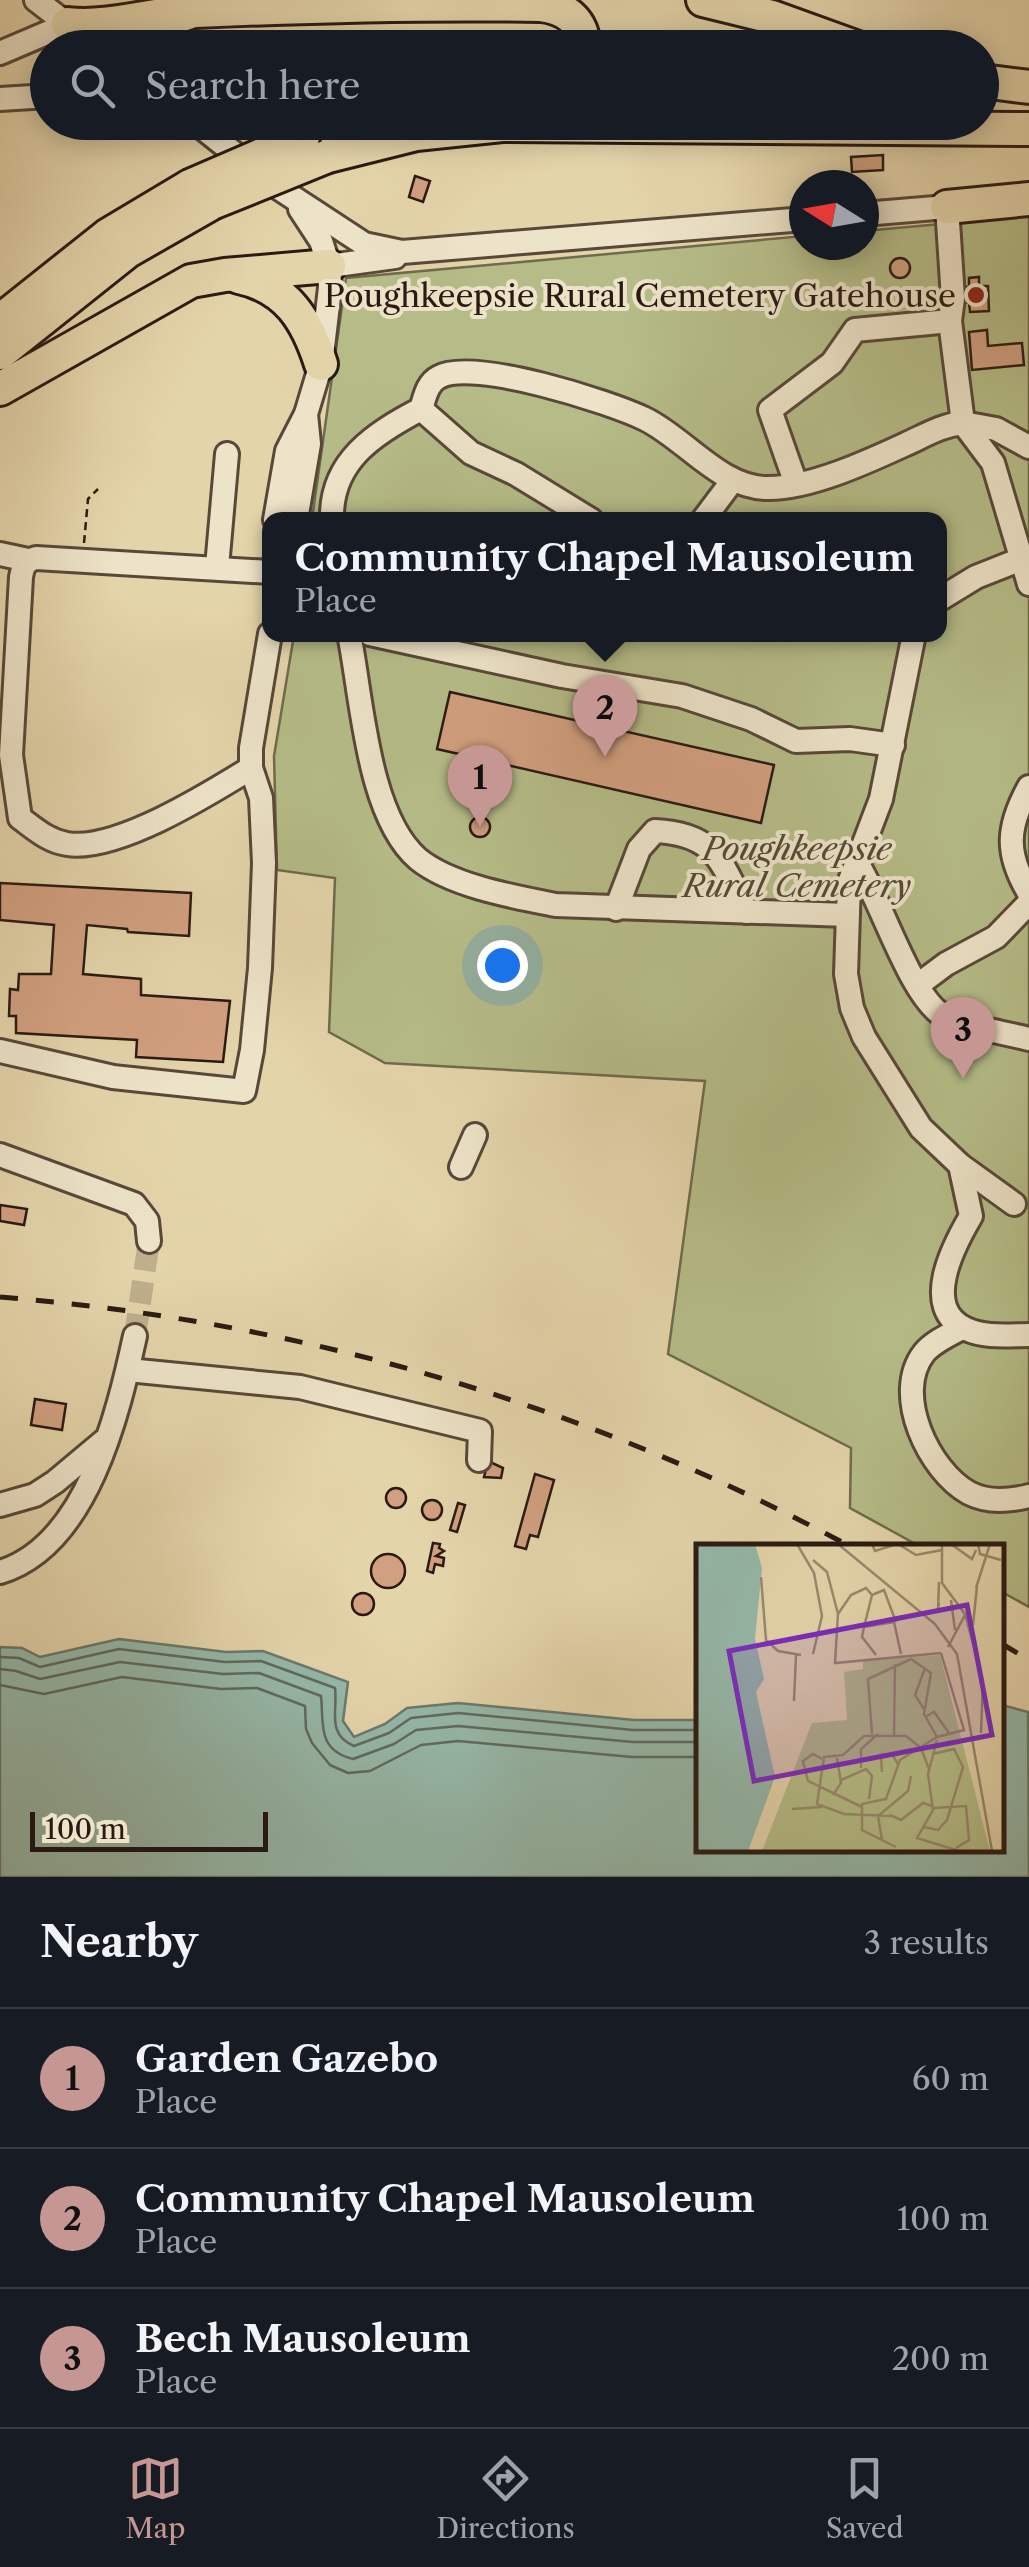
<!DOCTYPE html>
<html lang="en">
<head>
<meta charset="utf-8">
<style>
  body { margin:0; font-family:"Libre Caslon Text",serif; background:#20242c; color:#f1f3f6 }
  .compass { position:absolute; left:789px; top:170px; width:90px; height:90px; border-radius:50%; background:#171b24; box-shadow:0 5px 25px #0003; rotate:281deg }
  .scale { position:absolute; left:30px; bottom:25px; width:238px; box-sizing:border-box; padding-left:10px; border:5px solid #291a13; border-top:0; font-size:28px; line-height:35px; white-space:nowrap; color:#291a13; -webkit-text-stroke:8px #ede3c8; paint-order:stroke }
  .you { position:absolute; left:502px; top:965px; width:35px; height:35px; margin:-25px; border:8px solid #fff; border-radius:50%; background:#1a73e8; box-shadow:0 0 0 15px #1a73e833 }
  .badge { display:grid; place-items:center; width:65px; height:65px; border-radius:50%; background:#c59692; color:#111; font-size:32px; font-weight:700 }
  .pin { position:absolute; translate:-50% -82px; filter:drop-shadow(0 2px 5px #0008) }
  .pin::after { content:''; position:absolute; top:52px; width:35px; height:30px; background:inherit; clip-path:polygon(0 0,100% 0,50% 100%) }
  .popup { position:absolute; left:262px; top:512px; width:685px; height:130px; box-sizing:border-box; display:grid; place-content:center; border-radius:20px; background:#171b24; filter:drop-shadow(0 2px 8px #0005); font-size:32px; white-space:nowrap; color:#9ea1a6 }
  .popup b { font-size:38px; color:#f1f3f6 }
  .popup::after { content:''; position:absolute; left:50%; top:100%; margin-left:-20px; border:20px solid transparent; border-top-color:#171b24 }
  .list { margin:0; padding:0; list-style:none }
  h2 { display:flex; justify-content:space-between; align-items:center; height:130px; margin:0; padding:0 40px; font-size:42px }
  h2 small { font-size:32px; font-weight:400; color:#9ea1a6 }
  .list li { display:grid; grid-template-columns:65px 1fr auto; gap:30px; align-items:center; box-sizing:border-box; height:140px; padding:0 40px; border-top:2px solid #363941 }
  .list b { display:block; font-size:38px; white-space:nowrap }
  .list p { margin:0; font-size:32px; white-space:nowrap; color:#9ea1a6 }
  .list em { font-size:32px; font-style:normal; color:#9ea1a6 }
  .icon { flex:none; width:55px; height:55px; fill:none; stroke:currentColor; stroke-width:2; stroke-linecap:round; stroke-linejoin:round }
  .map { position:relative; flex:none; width:1029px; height:1877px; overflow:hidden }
  .search { position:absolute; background:#171b24; box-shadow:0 5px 25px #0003; left:30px; right:30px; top:30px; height:110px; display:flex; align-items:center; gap:25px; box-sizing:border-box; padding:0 35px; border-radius:55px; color:#9ea1a6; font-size:38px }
  .sheet { height:550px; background:#171b24 }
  nav { display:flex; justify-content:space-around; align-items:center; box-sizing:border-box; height:140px; border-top:2px solid #363941; background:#171b24; font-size:28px; color:#9ea1a6 }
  nav a { display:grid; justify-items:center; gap:5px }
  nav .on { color:#c59692 }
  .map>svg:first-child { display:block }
  .green { fill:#b5bc87; stroke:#6f6b4d; stroke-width:2.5 }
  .water { fill:#95b8a9; stroke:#6a796d; stroke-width:2.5 }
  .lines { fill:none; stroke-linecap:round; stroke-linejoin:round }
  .shore { stroke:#5f695e; stroke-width:2.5 }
  .building { fill:#d2a080; stroke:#291a13; stroke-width:2.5 }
  .minor-tunnel { stroke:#bfaf8c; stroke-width:22; stroke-dasharray:22 11; stroke-linecap:butt }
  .minor-casing { stroke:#584839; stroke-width:28 }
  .highway-casing { stroke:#291a13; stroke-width:38 }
  .path { stroke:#291a13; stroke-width:2.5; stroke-dasharray:8 5; stroke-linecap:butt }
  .minor { stroke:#ede3c8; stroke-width:22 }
  .highway { stroke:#e4d4aa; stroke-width:32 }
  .rail { stroke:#291a13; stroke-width:5; stroke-dasharray:18 18; stroke-linecap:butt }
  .highway-bridge-casing { stroke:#291a13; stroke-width:38; stroke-linecap:butt }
  .highway-bridge { stroke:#e4d4aa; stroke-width:32 }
  .poi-dot { fill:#8f2418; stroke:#ede3c8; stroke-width:4 }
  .labels { text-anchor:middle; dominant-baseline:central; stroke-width:8; stroke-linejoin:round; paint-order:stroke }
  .poi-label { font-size:32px; fill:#291a13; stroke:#ede3c8; text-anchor:end }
  .park-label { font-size:32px; font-style:italic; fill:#534b36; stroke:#ede3c8 }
  .inset-road { fill:none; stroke:#998a6e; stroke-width:2.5 }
  .view { fill:#7b2cbf; fill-opacity:0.15; stroke:#7b2cbf; stroke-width:5 }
  .inset-edge { fill:none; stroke:#291a13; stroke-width:5 }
</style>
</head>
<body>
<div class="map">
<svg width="1029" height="1877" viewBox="0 0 1029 1877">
  <rect width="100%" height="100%" fill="#e4d4aa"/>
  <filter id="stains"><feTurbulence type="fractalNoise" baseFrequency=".002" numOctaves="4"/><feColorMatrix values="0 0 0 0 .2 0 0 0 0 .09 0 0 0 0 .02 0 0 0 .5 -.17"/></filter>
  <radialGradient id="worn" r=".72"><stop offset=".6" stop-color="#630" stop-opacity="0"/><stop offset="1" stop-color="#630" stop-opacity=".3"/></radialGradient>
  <path class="green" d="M1029,216V1607L1002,1592V1547H921L850,1508L851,1448L668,1354L705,1081L385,1063L329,1032L335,878L277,870L274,756L294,635L940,634V520L312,519L346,278L804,236V245H864V231Z"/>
  <path class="water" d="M119,1639L226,1652L263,1651L348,1682L343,1721L354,1737L385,1724L407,1708L458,1703L634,1720H699V1850H1002V1705L1028,1712L1029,1877H0V1647L22,1648L40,1657Z"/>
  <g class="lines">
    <g class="shore">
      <path d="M0,1657L19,1658L40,1667L119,1649L225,1662L261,1661L335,1688C338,1711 326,1734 354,1746L389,1733L411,1718L458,1713L633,1730H699"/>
      <path d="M0,1669L16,1671L40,1679L120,1662L223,1674L259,1673L321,1696C324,1722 316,1750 353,1759L394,1744L416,1730L458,1726L633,1742H699"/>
      <path d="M0,1685L44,1694L122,1677L221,1689L257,1688L305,1706L306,1729L312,1743L330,1765L348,1773L370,1771L421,1745L458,1741L632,1757H699"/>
    </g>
  </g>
  <g class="building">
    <path d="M883,155V170L852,172L851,157Z"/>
    <path d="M415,176L430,181L423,202L409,197Z"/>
    <circle cx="900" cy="268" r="10"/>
    <path d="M979,277V286H988L989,311L970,312L969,302L964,303L963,287H969V278Z"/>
    <path d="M987,330L988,346L1022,343L1024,365L972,370L969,332Z"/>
    <path d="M450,692L774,765L761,823L437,749Z"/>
    <circle cx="480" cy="827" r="10"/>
    <path d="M0,883L191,893L189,936L128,932L127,929L87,925L83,974L141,979V995L230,1001L223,1062L136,1057L137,1040L16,1033V1016H9L10,989L18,990L19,974H51L54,925L0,920Z"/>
    <path d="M0,1205L27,1209L24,1225L0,1221Z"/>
    <path d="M35,1399L66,1404L62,1430L31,1425Z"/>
    <path d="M488,1461L503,1468L501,1478L484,1477Z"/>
    <path d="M535,1474L554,1480L538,1537L530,1535L526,1549L515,1546Z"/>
    <circle cx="396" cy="1498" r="10"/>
    <circle cx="432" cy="1510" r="10"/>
    <path d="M458,1503L465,1505L457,1532L450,1530Z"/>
    <path d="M433,1543L440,1544L439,1548L444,1551L436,1556L444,1558L443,1566L435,1564L433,1573L427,1571Z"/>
    <circle cx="388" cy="1571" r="17"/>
    <circle cx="363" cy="1604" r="11"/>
  </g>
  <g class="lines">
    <path class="minor-tunnel" d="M135,1336L149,1241"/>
    <g class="minor-casing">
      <g id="minor">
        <path d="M36,0L98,48"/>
        <path d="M0,53L68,24"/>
        <path d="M0,99L48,96"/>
        <path d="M195,122L254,169"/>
        <path d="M274,185L364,244L402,252L804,219"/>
        <path d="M329,266L395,257"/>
        <path d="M421,409L471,453L516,474L591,520"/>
        <path d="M963,423L993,463L1029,584"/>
        <path d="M963,423L996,429L1029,447"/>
        <path d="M796,484L770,410L832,363L855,330L950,321"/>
        <path d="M275,520L287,451L306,414L321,364L330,288L329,266L321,241L300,209"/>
        <path d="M296,520L309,444L306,414"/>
        <path d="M332,520C330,461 375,433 421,409C425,397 427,383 439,377C473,358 610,402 645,419C686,439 721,489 769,488C811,488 869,461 906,444C926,435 942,425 963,423L950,321L953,298L947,207L864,214"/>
        <path d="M703,520L733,480"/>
        <path d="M0,554L28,560"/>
        <path d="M217,567L227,454"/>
        <path d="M940,599L976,577L1029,556"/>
        <path d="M349,634C362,697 367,815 418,859C451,886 515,897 556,905L847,915"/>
        <path d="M370,634L562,676L682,696L751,719L796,741L850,739L893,745"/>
        <path d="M914,634L881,799L849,883L846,974L852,1008L864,1037L921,1128L960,1165L971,1216C954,1245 920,1308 966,1329C985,1338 1009,1335 1029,1335"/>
        <path d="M251,768C209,794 116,852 67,844C48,841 35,829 20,818L11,755L21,577C23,566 25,561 36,558L270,572"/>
        <path d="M1029,787C1007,827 1005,853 1029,893"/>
        <path d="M857,863C880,897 912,1003 946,1017C971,1028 1002,1032 1029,1039"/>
        <path d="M616,909L639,849L655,831C718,834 721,864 747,912"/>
        <path d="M918,985L946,964L996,937L1029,903"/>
        <path d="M0,1051L113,1077L244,1091L252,1050L260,968L264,863L261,798L251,768V748L270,634"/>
        <path d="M0,1155L134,1204L147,1221L149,1241"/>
        <path d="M960,1165L1014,1204"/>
        <path d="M461,1167L475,1135"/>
        <path d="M962,1328C949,1335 933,1342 924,1353C892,1394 929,1471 969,1493C988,1503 1009,1501 1029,1496"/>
        <path d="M128,1370L300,1387L480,1431L479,1460"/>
        <path d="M0,1505L35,1495L55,1482L104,1441"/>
        <path d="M0,1572C87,1546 118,1414 135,1336"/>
      </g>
    </g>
    <g class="highway-casing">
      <g id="highway">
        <path d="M703,0L772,17L858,48"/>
        <path d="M68,24C107,29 155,13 196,11C310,6 428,3 541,5C567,8 583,21 584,48"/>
        <path d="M150,48C154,26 168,19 188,13"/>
        <path d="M982,81L1029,87"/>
        <path d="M303,137L349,122"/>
        <path d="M328,156L416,134L502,125L1029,129"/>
        <path d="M947,207L1029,199"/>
        <path d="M239,277C287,287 307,320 321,364"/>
        <path d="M0,321L108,235L190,186"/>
        <path d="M0,353L128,251L212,203"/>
        <path d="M0,389L191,281L225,275L329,266"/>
      </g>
    </g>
    <path class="path" d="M84,543L88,499L98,489"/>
    <use href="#minor" class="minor"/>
    <use href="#highway" class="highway"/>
    <g class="rail">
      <path d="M0,1297C299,1321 587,1404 851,1547"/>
      <path d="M1002,1644L1029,1660"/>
    </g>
    <g class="highway-bridge-casing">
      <g id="highway-bridge">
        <path d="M190,186L303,137"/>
        <path d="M212,203L328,156"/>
      </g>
    </g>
    <use href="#highway-bridge" class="highway-bridge"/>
  </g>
  <circle class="poi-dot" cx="976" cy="295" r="10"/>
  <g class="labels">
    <g class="poi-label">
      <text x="956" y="295">Poughkeepsie Rural Cemetery Gatehouse</text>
    </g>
    <g class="park-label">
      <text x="797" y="848">Poughkeepsie<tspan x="797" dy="37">Rural Cemetery</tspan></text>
    </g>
  </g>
  <g transform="translate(696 1544)">
    <rect width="308" height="308" fill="#e4d4aa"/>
    <path d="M244,111L294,307H66L116,179L151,176L148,128L167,125V117Z" fill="#b5bc87"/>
    <path d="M0,0H59L66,24L59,95L68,135L60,148L79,233L52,307H0Z" fill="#95b8a9"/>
    <path class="inset-road" d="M101,0L118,29L126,72L117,110M142,0L239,80L261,110L296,307M176,0L179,7L201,0M202,0L220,11L246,6M246,0V39L269,70M255,0L276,15L280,6M282,0L284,10L305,16M117,16L131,28L142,70M65,33L70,96L82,107L105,111M243,38L242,66L243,59M280,44L294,0M176,51L188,46L200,78M255,56L259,86M269,70L287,137L285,189M277,81L281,42M168,83L176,51L170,44L155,51L142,70L139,119L245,109M252,103L269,71M180,111L166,93L168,83L198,78L205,110M98,157L100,111M228,165L219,151L229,124M229,173L238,168L253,189M176,190L172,135L215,115L235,129L228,170L241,193L268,186L245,109M198,192L199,120M241,196L232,230L237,266L221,294L263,307M126,215L117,210L107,217L112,237L166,263M165,224V205L182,190M186,228L185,211L196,210L202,220M145,236L170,225L176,232L173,255M137,251L145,239L141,214M237,264L270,262L273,296L260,304M96,265L126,263M194,271L205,276L227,259L236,262M195,272L148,270L121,260L128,213L147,211L168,192H210L225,204L233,225M228,283L242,286L251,276L267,223L258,205L237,210M186,296L166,286V260L190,255L204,216L241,193M200,303L186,296L182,272L212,247L215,232"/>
    <path class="view" d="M271,61L296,191L58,237L33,107Z"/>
    <rect width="308" height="308" class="inset-edge"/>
  </g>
  <rect width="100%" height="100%" filter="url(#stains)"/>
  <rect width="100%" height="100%" fill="url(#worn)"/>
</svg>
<svg class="compass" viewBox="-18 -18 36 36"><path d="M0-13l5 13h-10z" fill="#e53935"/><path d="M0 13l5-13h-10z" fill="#9ea1a6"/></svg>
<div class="scale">100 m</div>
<div class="you"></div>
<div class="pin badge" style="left:480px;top:827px">1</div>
<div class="pin badge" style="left:605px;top:757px">2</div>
<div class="popup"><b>Community Chapel Mausoleum</b>Place</div>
<div class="pin badge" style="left:963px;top:1079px">3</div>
<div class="search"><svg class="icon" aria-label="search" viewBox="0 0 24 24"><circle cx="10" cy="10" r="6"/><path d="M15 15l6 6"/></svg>Search here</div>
</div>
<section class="sheet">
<h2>Nearby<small>3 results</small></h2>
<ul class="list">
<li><span class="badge">1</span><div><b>Garden Gazebo</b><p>Place</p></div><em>60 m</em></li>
<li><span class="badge">2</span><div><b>Community Chapel Mausoleum</b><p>Place</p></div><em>100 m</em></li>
<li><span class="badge">3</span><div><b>Bech Mausoleum</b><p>Place</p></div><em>200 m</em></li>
</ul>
</section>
<nav>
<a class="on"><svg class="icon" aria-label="map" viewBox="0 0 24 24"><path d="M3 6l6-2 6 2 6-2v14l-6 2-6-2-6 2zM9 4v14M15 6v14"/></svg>Map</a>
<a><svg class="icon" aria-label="directions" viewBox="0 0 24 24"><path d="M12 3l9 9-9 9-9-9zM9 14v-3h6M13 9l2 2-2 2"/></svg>Directions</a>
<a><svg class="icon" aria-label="saved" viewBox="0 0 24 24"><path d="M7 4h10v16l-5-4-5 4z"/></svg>Saved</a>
</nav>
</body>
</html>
